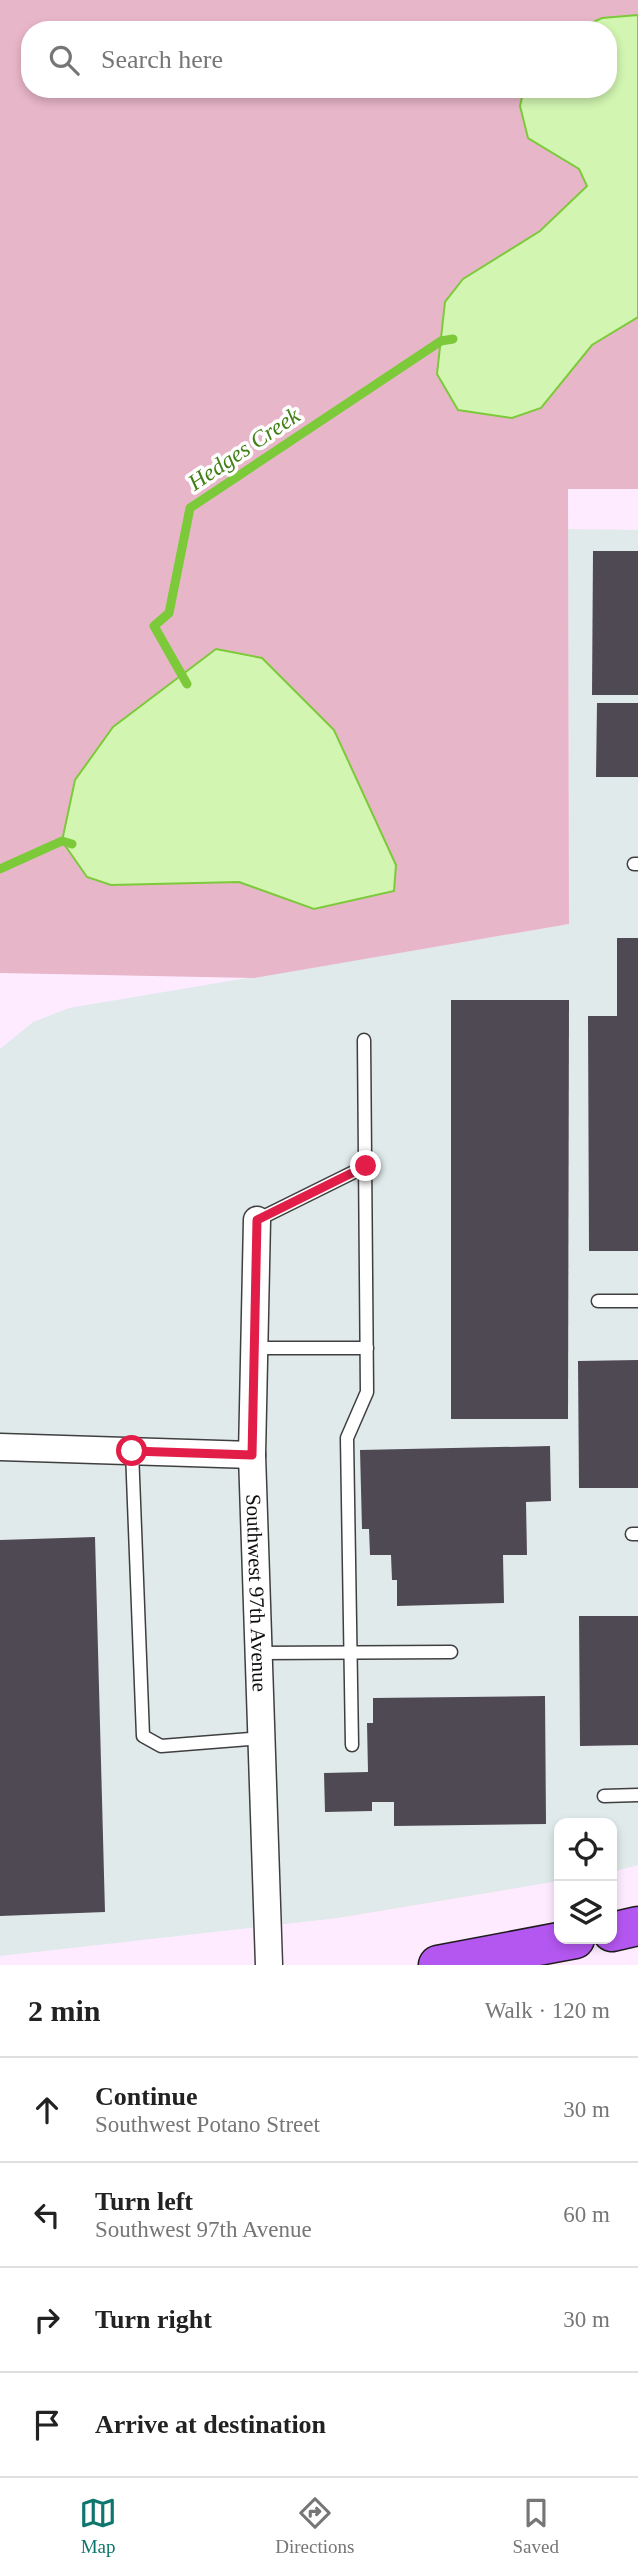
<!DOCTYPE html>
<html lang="en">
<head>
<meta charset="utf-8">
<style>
  body { margin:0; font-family:Georgia,serif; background:#f6f6f6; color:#222 }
  .controls { position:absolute; right:21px; bottom:21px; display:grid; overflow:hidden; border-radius:14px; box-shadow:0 4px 10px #0003 }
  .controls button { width:63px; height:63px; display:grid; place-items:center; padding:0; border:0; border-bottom:2px solid #e0e0e0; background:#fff; color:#222; font:35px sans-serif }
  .stop { position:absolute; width:21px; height:21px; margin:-16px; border:5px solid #e11d48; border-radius:50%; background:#fff }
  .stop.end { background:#e11d48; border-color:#fff; box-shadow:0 2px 7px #0008 }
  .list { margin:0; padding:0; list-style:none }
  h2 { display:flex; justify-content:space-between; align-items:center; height:91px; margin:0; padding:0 28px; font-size:30px }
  h2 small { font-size:23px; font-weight:400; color:#767676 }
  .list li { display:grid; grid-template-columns:46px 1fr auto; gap:21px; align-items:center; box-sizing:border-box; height:105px; padding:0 28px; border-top:2px solid #e0e0e0 }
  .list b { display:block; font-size:26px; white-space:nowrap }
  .list p { margin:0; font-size:23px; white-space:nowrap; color:#767676 }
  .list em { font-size:23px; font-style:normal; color:#767676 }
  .icon { flex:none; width:38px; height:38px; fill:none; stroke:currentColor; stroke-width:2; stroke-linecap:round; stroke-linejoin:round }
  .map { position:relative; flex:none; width:638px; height:1965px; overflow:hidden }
  .search { position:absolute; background:#fff; box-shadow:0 4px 10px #0003; left:21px; right:21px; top:21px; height:77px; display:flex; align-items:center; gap:18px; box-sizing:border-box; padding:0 24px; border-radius:28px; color:#767676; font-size:26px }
  .sheet { height:511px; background:#fff }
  nav { display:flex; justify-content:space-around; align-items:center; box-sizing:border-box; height:98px; border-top:2px solid #e0e0e0; background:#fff; font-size:19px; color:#767676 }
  nav a { display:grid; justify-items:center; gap:4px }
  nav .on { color:#0f766e }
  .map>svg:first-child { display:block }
  .industrial { fill:#e0eaeb }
  .green { fill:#e8b6c9; fill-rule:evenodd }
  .water { fill:#d2f5b1; stroke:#7cca3a; stroke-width:2 }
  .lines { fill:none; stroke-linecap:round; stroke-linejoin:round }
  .stream { stroke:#7cca3a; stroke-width:9 }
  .building { fill:#4f4954 }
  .lane-casing { stroke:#3f3f3f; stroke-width:15 }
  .street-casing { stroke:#3f3f3f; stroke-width:29 }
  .highway-casing { stroke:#1d1d1d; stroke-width:41 }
  .lane { stroke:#fff; stroke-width:12 }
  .street { stroke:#fff; stroke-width:26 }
  .highway { stroke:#b457f1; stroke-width:38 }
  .route { stroke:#e11d48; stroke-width:9 }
  .labels { text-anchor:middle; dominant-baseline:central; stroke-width:7; stroke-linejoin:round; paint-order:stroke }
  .street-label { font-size:21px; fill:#0c0c0c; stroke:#fff }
  .water-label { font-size:23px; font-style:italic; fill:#437f17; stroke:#fff }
</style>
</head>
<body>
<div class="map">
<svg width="638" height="1965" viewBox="0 0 638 1965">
  <rect width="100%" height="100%" fill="#feebff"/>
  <path class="industrial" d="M568,529L638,530V1865L612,1872V1823H559V1881L338,1918L0,1956V1049L33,1022L69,1008L569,924Z"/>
  <path class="green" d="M0,0H638V489H568L569,924L254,978L0,973ZM30,30H608V89H30Z"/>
  <g class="water">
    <path d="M638,15V317L592,345L541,408L512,418L458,410L437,374L445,302L463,279L540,231L587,186L579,169L528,138L520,106L524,89H608V30H576L602,18Z"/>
    <path d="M216,649L262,658L334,730L396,865L394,891L314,909L239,882L111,885L87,877L62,841L75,780L113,727Z"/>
  </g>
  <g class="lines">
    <g class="stream">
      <path d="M187,684L154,626L169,613L190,508L441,341L453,339"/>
      <path d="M0,869L62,841L72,844"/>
    </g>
  </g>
  <g class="building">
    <path d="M593,551H638V695H592Z"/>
    <path d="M597,703H638V777H596Z"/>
    <path d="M617,938H638V1251H589L588,1016H617Z"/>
    <path d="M451,1000H569L568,1419H451Z"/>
    <path d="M638,1360V1488H579L578,1361Z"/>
    <path d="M550,1446L551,1501L526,1502L527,1555H503L504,1603L397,1606V1580H392L391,1555H370L369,1529H362L360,1450Z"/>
    <path d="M95,1537L105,1912L0,1916V1540Z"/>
    <path d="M579,1616H638V1745L580,1746Z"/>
    <path d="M545,1696L546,1824L394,1826V1802H372V1811L325,1812L324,1773L368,1772L367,1723H373V1698Z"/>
  </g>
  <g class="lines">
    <g class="lane-casing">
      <g id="lane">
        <path d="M634,864H638"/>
        <path d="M257,1220L366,1166"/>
        <path d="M598,1301H638"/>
        <path d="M254,1348H367"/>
        <path d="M132,1451L143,1736L161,1746L261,1738"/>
        <path d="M632,1534H638"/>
        <path d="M258,1653L451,1652"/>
        <path d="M352,1745L347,1438L367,1392L364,1040"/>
        <path d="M604,1796L638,1795"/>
      </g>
    </g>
    <g class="street-casing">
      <g id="street">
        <path id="s1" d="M257,1220L252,1455L269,1965"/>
        <path d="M0,1447L252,1455"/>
      </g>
    </g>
    <g class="highway-casing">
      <g id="highway">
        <path d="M612,1932L638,1926"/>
        <path d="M438,1965L575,1939"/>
      </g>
    </g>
    <use href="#lane" class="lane"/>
    <use href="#street" class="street"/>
    <use href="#highway" class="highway"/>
  </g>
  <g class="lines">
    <path class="route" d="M132,1451L252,1455L257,1220L366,1166"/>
  </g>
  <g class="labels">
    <g class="street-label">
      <text stroke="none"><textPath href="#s1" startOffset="373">Southwest 97th Avenue</textPath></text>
    </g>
    <g class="water-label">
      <text transform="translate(244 449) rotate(-34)">Hedges Creek</text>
    </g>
  </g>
</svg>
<div class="controls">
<button><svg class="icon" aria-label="locate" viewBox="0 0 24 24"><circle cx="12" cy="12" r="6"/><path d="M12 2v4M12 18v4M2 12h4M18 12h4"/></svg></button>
<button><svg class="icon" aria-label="layers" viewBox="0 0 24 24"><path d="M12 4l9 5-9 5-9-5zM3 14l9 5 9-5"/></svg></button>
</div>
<div class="stop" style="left:132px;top:1451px"></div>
<div class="stop end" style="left:366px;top:1166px"></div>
<div class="search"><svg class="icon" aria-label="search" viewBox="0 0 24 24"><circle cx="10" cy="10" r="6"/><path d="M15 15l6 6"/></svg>Search here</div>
</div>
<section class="sheet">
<h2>2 min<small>Walk · 120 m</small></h2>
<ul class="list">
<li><svg class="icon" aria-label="ahead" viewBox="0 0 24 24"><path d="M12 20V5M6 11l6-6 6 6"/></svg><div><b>Continue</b><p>Southwest Potano Street</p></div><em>30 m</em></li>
<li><svg class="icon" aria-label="left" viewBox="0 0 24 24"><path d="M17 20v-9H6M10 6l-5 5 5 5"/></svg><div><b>Turn left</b><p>Southwest 97th Avenue</p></div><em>60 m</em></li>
<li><svg class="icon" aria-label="right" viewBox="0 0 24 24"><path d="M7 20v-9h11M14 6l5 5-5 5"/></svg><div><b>Turn right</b></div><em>30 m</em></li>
<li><svg class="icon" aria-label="arrive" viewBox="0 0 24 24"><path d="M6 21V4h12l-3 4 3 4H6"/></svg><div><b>Arrive at destination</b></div></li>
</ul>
</section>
<nav>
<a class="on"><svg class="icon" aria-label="map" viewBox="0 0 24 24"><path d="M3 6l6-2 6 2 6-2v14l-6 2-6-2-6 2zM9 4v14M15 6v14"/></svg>Map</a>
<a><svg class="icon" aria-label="directions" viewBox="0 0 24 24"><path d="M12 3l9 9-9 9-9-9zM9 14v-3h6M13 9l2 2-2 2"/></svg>Directions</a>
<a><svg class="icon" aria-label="saved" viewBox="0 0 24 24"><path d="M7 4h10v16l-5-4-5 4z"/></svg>Saved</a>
</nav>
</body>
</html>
